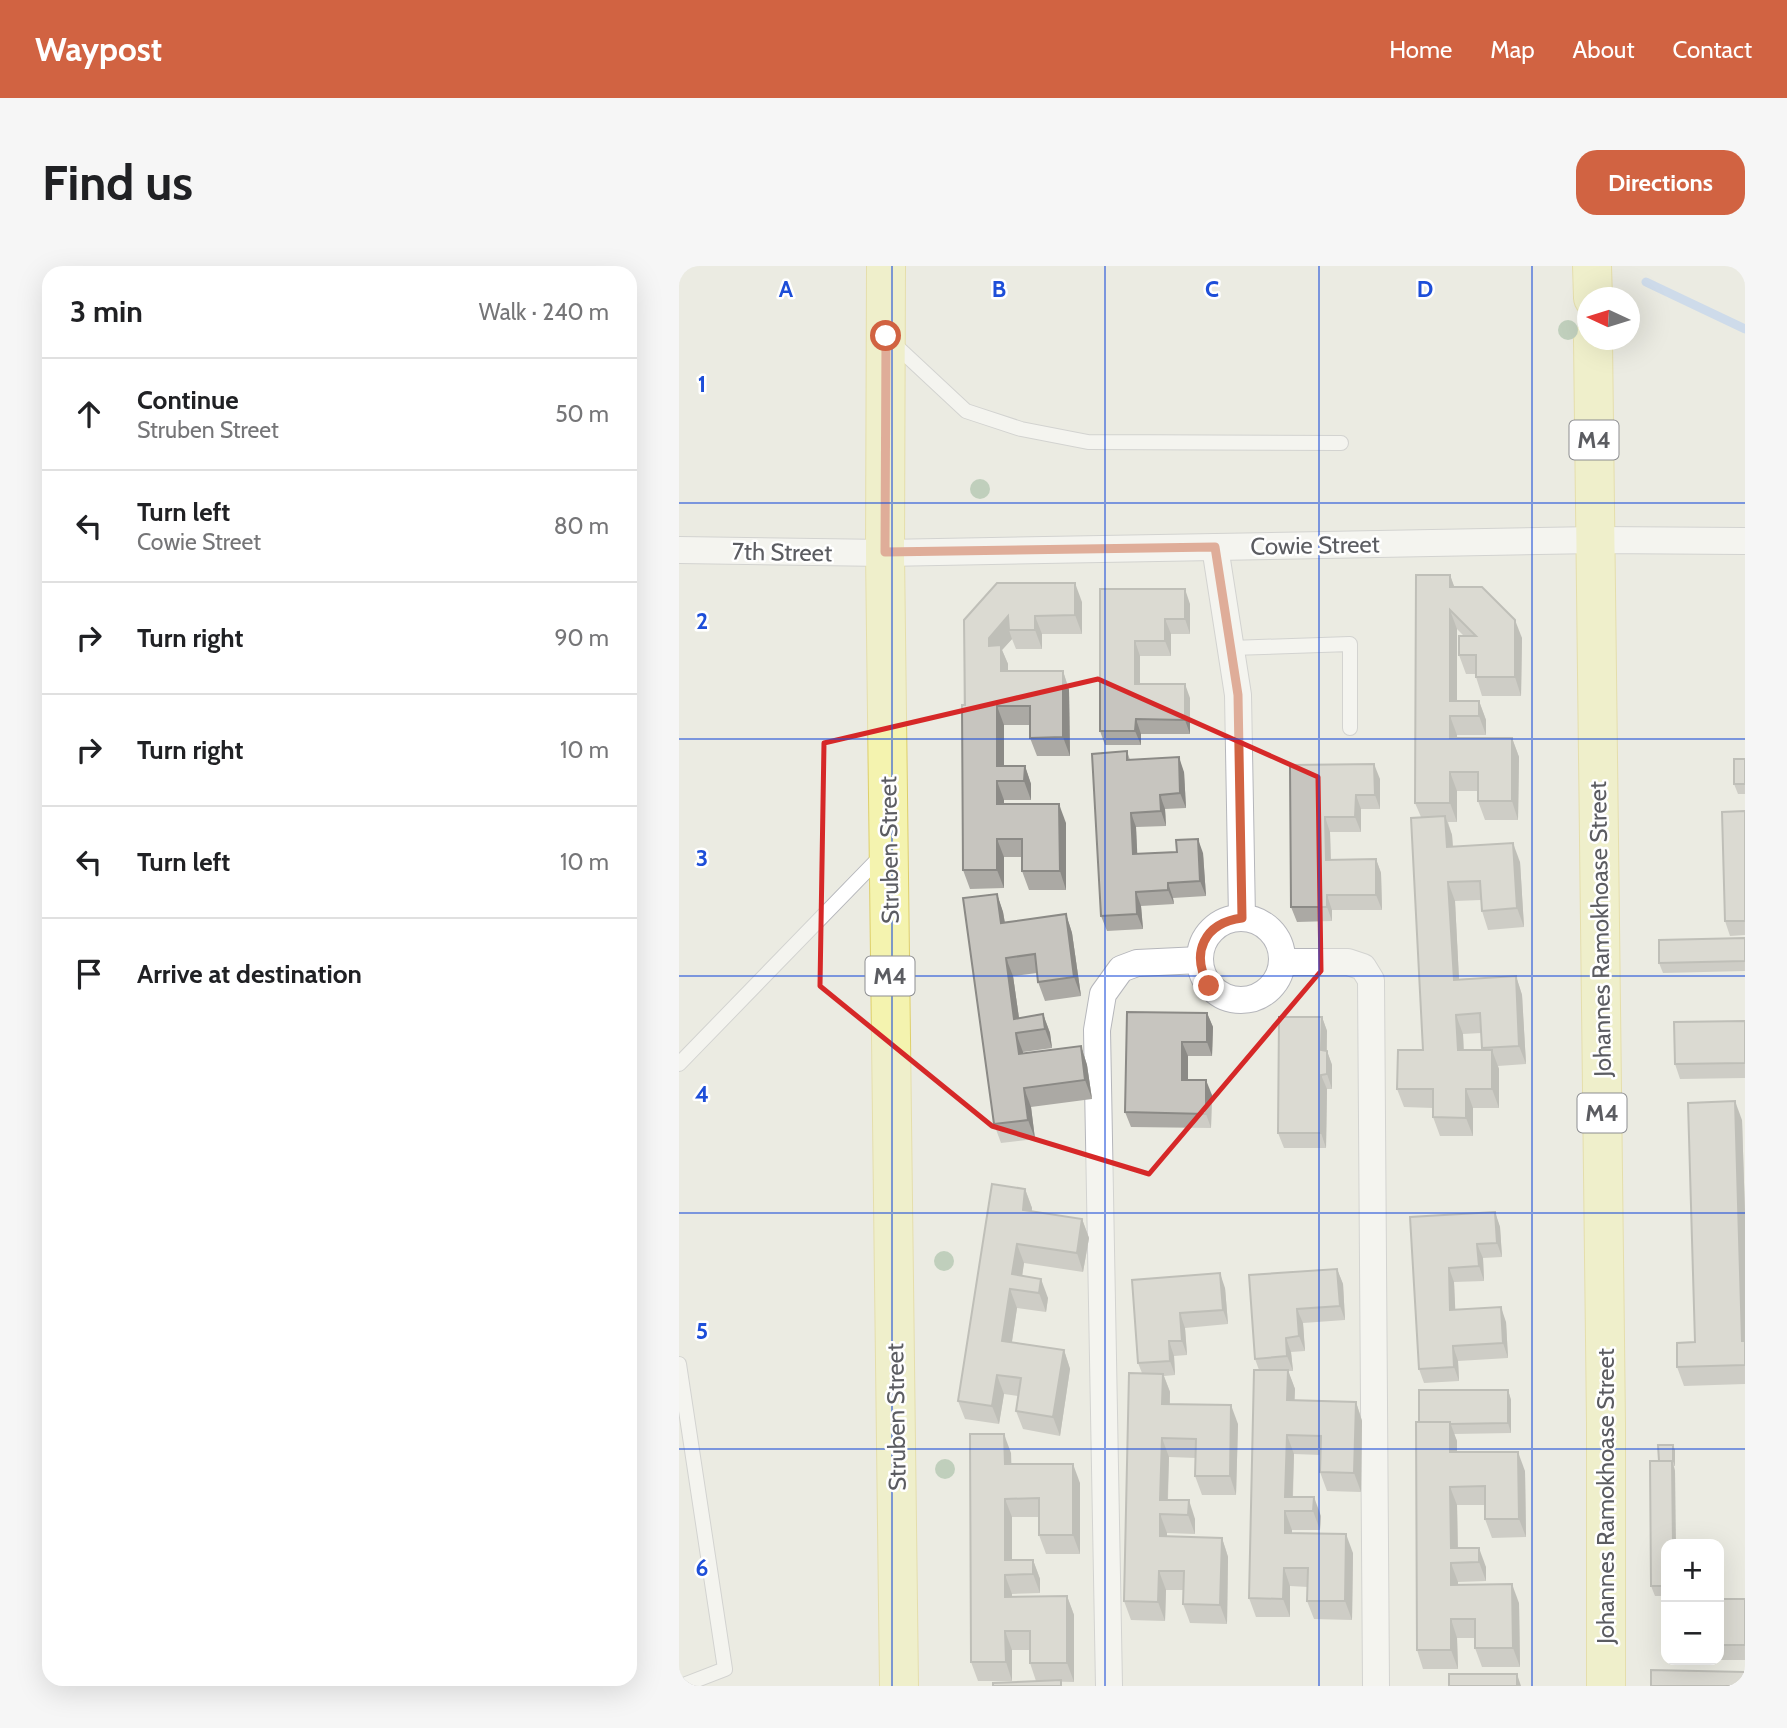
<!DOCTYPE html>
<html lang="en">
<head>
<meta charset="utf-8">
<style>
  body { margin:0; font-family:Cabin,sans-serif; background:#f6f6f6; color:#202124 }
  .controls { position:absolute; right:21px; bottom:21px; display:grid; overflow:hidden; border-radius:14px; box-shadow:0 7px 28px #0002 }
  .controls button { width:63px; height:63px; display:grid; place-items:center; padding:0; border:0; border-bottom:2px solid #e0e0e0; background:#fff; color:#202124; font:35px sans-serif }
  .compass { position:absolute; left:898px; top:21px; width:63px; height:63px; border-radius:50%; background:#fff; box-shadow:0 7px 28px #0002; rotate:274deg }
  .stop { position:absolute; width:21px; height:21px; margin:-16px; border:5px solid #d16342; border-radius:50%; background:#fff }
  .stop.end { background:#d16342; border-color:#fff; box-shadow:0 2px 7px #0008 }
  .list { margin:0; padding:0; list-style:none }
  h2 { display:flex; justify-content:space-between; align-items:center; height:91px; margin:0; padding:0 28px; font-size:30px }
  h2 small { font-size:23px; font-weight:400; color:#757577 }
  .list li { display:grid; grid-template-columns:46px 1fr auto; gap:21px; align-items:center; box-sizing:border-box; height:112px; padding:0 28px; border-top:2px solid #e0e0e0 }
  .list b { display:block; font-size:26px; white-space:nowrap }
  .list p { margin:0; font-size:23px; white-space:nowrap; color:#757577 }
  .list em { font-size:23px; font-style:normal; color:#757577 }
  .icon { flex:none; width:38px; height:38px; fill:none; stroke:currentColor; stroke-width:2; stroke-linecap:round; stroke-linejoin:round }
  .map { position:relative; flex:none; width:1066px; height:1420px; overflow:hidden; border-radius:21px }
  header { display:flex; align-items:center; gap:42px; box-sizing:border-box; height:98px; padding:0 35px; background:#d16342; color:#fff }
  header strong { font-size:33px }
  nav { display:flex; gap:38px; margin-inline-start:auto; font-size:24px }
  .intro { display:flex; align-items:center; justify-content:space-between; box-sizing:border-box; height:168px; padding:0 42px }
  h1 { margin:0; font-size:49px }
  .button { padding:18px 32px; border-radius:21px; background:#d16342; color:#fff; font-size:24px; font-weight:700 }
  main { display:flex; gap:42px; padding:0 42px }
  aside { flex:1; background:#fff; border-radius:21px; box-shadow:0 7px 28px #0002 }
  .map>svg:first-child { display:block }
  .lines { fill:none; stroke-linecap:round; stroke-linejoin:round }
  .stream { stroke:#abc8f3; stroke-width:9 }
  .lane-casing { stroke:#b5b6bb; stroke-width:16 }
  .street-casing { stroke:#b5b6bb; stroke-width:28 }
  .primary-casing { stroke:#decf69; stroke-width:40 }
  .lane { stroke:#fff; stroke-width:14 }
  .street { stroke:#fff; stroke-width:26 }
  .primary { stroke:#f4f3af; stroke-width:38 }
  .tree { fill:#8cae8f }
  .wall { fill:#aba9a4; fill-rule:evenodd }
  .shaded-wall { fill:#8b8a86 }
  .building { fill:#c7c5bf; stroke:#8b8a86; stroke-width:2 }
  .route { stroke:#d16342; stroke-width:9 }
  .marked { fill:none; stroke:#d62828; stroke-width:5; stroke-linejoin:round }
  .grid { fill:none; stroke:#1d4ed8; stroke-width:2; stroke-opacity:0.55 }
  .labels { text-anchor:middle; dominant-baseline:central; stroke-width:5; stroke-linejoin:round; paint-order:stroke }
  .shield { fill:#fff; stroke:#8c8d90; stroke-width:2 }
  .shield-label { font-size:23px; font-weight:bold; fill:#5b5c61 }
  .street-label { font-size:24px; fill:#5b5c61; stroke:#fff }
  .grid-label { font-size:23px; text-anchor:middle; font-weight:bold; fill:#1d4ed8; stroke:#fff; stroke-width:5; stroke-linejoin:round; paint-order:stroke }
</style>
</head>
<body>
<header>
<strong>Waypost</strong>
<nav><a>Home</a><a>Map</a><a>About</a><a>Contact</a></nav>
</header>
<div class="intro"><h1>Find us</h1><a class="button">Directions</a></div>
<main>
<aside>
<h2>3 min<small>Walk · 240 m</small></h2>
<ul class="list">
<li><svg class="icon" aria-label="ahead" viewBox="0 0 24 24"><path d="M12 20V5M6 11l6-6 6 6"/></svg><div><b>Continue</b><p>Struben Street</p></div><em>50 m</em></li>
<li><svg class="icon" aria-label="left" viewBox="0 0 24 24"><path d="M17 20v-9H6M10 6l-5 5 5 5"/></svg><div><b>Turn left</b><p>Cowie Street</p></div><em>80 m</em></li>
<li><svg class="icon" aria-label="right" viewBox="0 0 24 24"><path d="M7 20v-9h11M14 6l5 5-5 5"/></svg><div><b>Turn right</b></div><em>90 m</em></li>
<li><svg class="icon" aria-label="right" viewBox="0 0 24 24"><path d="M7 20v-9h11M14 6l5 5-5 5"/></svg><div><b>Turn right</b></div><em>10 m</em></li>
<li><svg class="icon" aria-label="left" viewBox="0 0 24 24"><path d="M17 20v-9H6M10 6l-5 5 5 5"/></svg><div><b>Turn left</b></div><em>10 m</em></li>
<li><svg class="icon" aria-label="arrive" viewBox="0 0 24 24"><path d="M6 21V4h12l-3 4 3 4H6"/></svg><div><b>Arrive at destination</b></div></li>
</ul>
</aside>
<div class="map">
<svg width="1066" height="1420" viewBox="0 0 1066 1420">
  <rect width="100%" height="100%" fill="#ebebe2"/>
  <g class="lines">
    <path class="stream" d="M967,16L1066,63"/>
    <g class="lane-casing">
      <g id="lane">
        <path d="M213,76L287,145L342,163L409,176L662,177"/>
        <path d="M552,382L671,378V462"/>
        <path d="M0,798L204,588"/>
        <path d="M0,1098L46,1403L2,1420"/>
      </g>
    </g>
    <g class="street-casing">
      <g id="street">
        <path d="M536,281L559,429L563,652"/>
        <path d="M0,284L206,287L916,274L1066,275"/>
        <circle cx="562" cy="693" r="41"/>
        <path d="M603,696H669L684,701L692,714L697,1420"/>
        <path d="M430,1420L418,764L424,728L442,703L458,697L521,694"/>
      </g>
    </g>
    <g class="primary-casing">
      <g id="primary">
        <path d="M207,0L206,287L220,1420"/>
        <path d="M913,0L914,32"/>
        <path d="M914,74L927,1157V1420"/>
      </g>
    </g>
    <use href="#lane" class="lane"/>
    <use href="#street" class="street"/>
    <use href="#primary" class="primary"/>
  </g>
  <g class="tree">
    <circle cx="889" cy="64" r="10"/>
    <circle cx="301" cy="223" r="10"/>
    <circle cx="265" cy="995" r="10"/>
    <circle cx="266" cy="1203" r="10"/>
  </g>
  <g class="wall">
    <path d="M771,309L775,321L843,372L842,430H803L797,411V408H787L780,389L785,370L778,363V435H800L807,454V469H778V472H833L840,491L839,554H806L799,535V525H778V556H769L773,569L774,580L841,596L845,661L809,664L803,645L802,634L776,635L780,713L837,710L843,729L847,798L819,800L820,803V842H794V870H761L754,851V842L725,841L718,823L744,784L742,551L736,537ZM802,767L804,784H785L784,768Z"/>
    <path d="M421,323L511,338V368H492V390H461V418L511,432V468H462V479H426L421,465Z"/>
    <path d="M403,336V368H363V383H337L333,373L323,384L329,398V405H384L390,424L391,490H358L351,472V459H325V500H346L352,518V534H325V538L387,557V624H350L343,605V591H325V622L291,623L284,604L285,354Z"/>
    <path d="M448,485L451,494L505,506L507,542L486,543L487,560L457,561L458,588L524,587L527,630L494,632L495,638L462,640L464,663L428,665L422,650Z"/>
    <path d="M1066,493V528H1059L1055,518Z"/>
    <path d="M611,499L701,513V543H682V566H651L652,594L697,593L702,607L703,644H653V655L618,656L612,641Z"/>
    <path d="M1066,545V669L1051,670L1046,655Z"/>
    <path d="M318,628L324,646L326,657L387,648L393,667L402,730L366,735L359,716L358,707L334,710L340,752L364,748L371,767L373,782L344,786V788L402,780L408,799L413,833L352,841L356,873L322,877L315,858Z"/>
    <path d="M1066,672V705L984,707L980,697Z"/>
    <path d="M448,746L528,747L534,761L533,790H509V814L533,829L532,862L452,861L446,846Z"/>
    <path d="M643,751L648,765V785L653,799V823H648L647,882H605L599,867Z"/>
    <path d="M1066,755V812L1001,813L996,798Z"/>
    <path d="M1063,854L1066,948V1118L1005,1120L998,1101L1016,1076Z"/>
    <path d="M346,923L353,942V945L403,953L410,972L404,1006L345,997L343,1010L369,1032L367,1046L338,1042L333,1076L385,1084L391,1103L381,1170L344,1163L337,1145L339,1130L325,1128L320,1158L286,1153L279,1135Z"/>
    <path d="M816,946L821,961L823,991L804,992L805,1015L775,1016L776,1044L827,1056L829,1092L779,1095L780,1115L745,1117L740,1103L731,951Z"/>
    <path d="M658,1003L664,1018L666,1054L624,1057L626,1085L612,1086L614,1105H609L616,1123L615,1134L677,1136L683,1155L682,1226L648,1225L641,1206L642,1189L615,1188L614,1231L642,1250L641,1264H613V1267L674,1287L673,1354L635,1353L628,1335L629,1321L611,1320V1351H577L570,1332L580,1104L576,1093L570,1009Z"/>
    <path d="M453,1014L546,1022L549,1058L506,1062L508,1089L495,1090L496,1109L485,1110L491,1126V1138L559,1158L557,1229H523L516,1210L517,1192L490,1191L489,1234L516,1253V1268L488,1267V1271L543,1272L549,1291L548,1358L511,1357L504,1338V1324H487L486,1355L452,1354L445,1335L463,1107L459,1097Z"/>
    <path d="M829,1124L832,1134V1167L775,1168L778,1175V1186L846,1205L847,1271L813,1272L806,1253V1239H778L779,1282L807,1301V1315L779,1316V1319L840,1337L841,1401H803L796,1382V1372H778L779,1403H744L738,1384L740,1156Z"/>
    <path d="M996,1184V1200H995L996,1205L987,1278V1330H976L972,1320L980,1195Z"/>
    <path d="M332,1187V1198L401,1217V1288H367L360,1269V1251H333V1294H354L361,1313V1327L333,1328V1331L388,1330L395,1349V1416L357,1415L351,1397V1384H333V1415H299L292,1396Z"/>
    <path d="M1040,1333H1066V1394H1011H1040Z"/>
  </g>
  <g class="shaded-wall">
    <path d="M771,309L778,328L771,321Z"/>
    <path d="M396,317L403,336V368L396,349Z"/>
    <path d="M506,323L511,338V368L506,353Z"/>
    <path d="M771,344L778,363V450L771,435Z"/>
    <path d="M329,350L330,364L333,373L323,384L329,398V424L310,380V372Z"/>
    <path d="M356,350L363,368V383L356,364Z"/>
    <path d="M486,353L492,368V390L486,375Z"/>
    <path d="M836,354L843,372L842,430L836,411Z"/>
    <path d="M456,375L461,390V432L456,418Z"/>
    <path d="M384,405L390,424L391,490L384,471Z"/>
    <path d="M506,418L511,432V468L506,454Z"/>
    <path d="M800,435L807,454V469L800,450Z"/>
    <path d="M318,440L325,459V515L318,500Z"/>
    <path d="M771,450L778,469V490L771,472Z"/>
    <path d="M457,453L462,468V479L456,465Z"/>
    <path d="M833,472L840,491L839,554L833,535Z"/>
    <path d="M500,491L505,506L507,542L501,527Z"/>
    <path d="M695,498L701,513V543L696,529Z"/>
    <path d="M346,500L352,518V534L345,515Z"/>
    <path d="M771,506L778,525V556L771,537Z"/>
    <path d="M318,515L325,534V557L318,538Z"/>
    <path d="M481,529L486,543L487,560L482,545Z"/>
    <path d="M677,529L682,543V566L676,551Z"/>
    <path d="M380,538L387,557V624L381,605Z"/>
    <path d="M452,547L457,561L459,603L454,588Z"/>
    <path d="M766,550L773,569L775,600L768,581Z"/>
    <path d="M646,551L651,566L652,608L647,594Z"/>
    <path d="M318,573L325,591V622L318,604Z"/>
    <path d="M519,573L524,587L527,630L521,615Z"/>
    <path d="M834,577L841,596L845,661L838,642Z"/>
    <path d="M697,593L702,607L703,644L697,629Z"/>
    <path d="M769,616L776,635L781,733L775,714Z"/>
    <path d="M489,617L494,632L495,638L489,624Z"/>
    <path d="M457,626L462,640L464,663L458,648Z"/>
    <path d="M318,628L324,646L329,676L322,657Z"/>
    <path d="M648,629L653,644V655L648,641Z"/>
    <path d="M387,648L393,667L402,730L395,711Z"/>
    <path d="M327,692L334,710L342,766L335,753Z"/>
    <path d="M837,710L843,729L847,798L840,780Z"/>
    <path d="M528,747L534,761L533,790L528,776Z"/>
    <path d="M364,748L371,767L373,782L366,763Z"/>
    <path d="M777,749L784,768L785,803L779,784Z"/>
    <path d="M643,751L648,765L647,799L642,784Z"/>
    <path d="M337,767L344,786L347,807L340,788Z"/>
    <path d="M503,776L509,790V828L503,814Z"/>
    <path d="M402,780L408,799L413,833L406,814Z"/>
    <path d="M813,784L820,803V842L813,823Z"/>
    <path d="M648,785L653,799V823L648,808Z"/>
    <path d="M642,809L648,823L647,882L642,867Z"/>
    <path d="M527,814L533,829L532,862L527,848Z"/>
    <path d="M345,822L352,841L356,873L349,854Z"/>
    <path d="M787,823L794,842V870L787,852Z"/>
    <path d="M1056,835L1063,854L1066,948V1082L1063,1075Z"/>
    <path d="M346,923L353,942L350,962L344,944Z"/>
    <path d="M816,946L821,961L823,991L818,977Z"/>
    <path d="M403,953L410,972L404,1006L398,987Z"/>
    <path d="M338,978L345,997L341,1024L333,1008Z"/>
    <path d="M798,978L804,992L805,1015L800,1000Z"/>
    <path d="M770,1002L775,1016L777,1059L771,1044Z"/>
    <path d="M658,1003L664,1018L666,1054L661,1040Z"/>
    <path d="M541,1007L546,1022L549,1058L544,1044Z"/>
    <path d="M362,1013L369,1032L367,1046L360,1027Z"/>
    <path d="M331,1023L338,1042L330,1094L323,1075Z"/>
    <path d="M822,1041L827,1056L829,1092L824,1077Z"/>
    <path d="M618,1043L624,1057L626,1085L620,1070Z"/>
    <path d="M501,1047L506,1062L508,1089L503,1075Z"/>
    <path d="M607,1072L612,1086L614,1105L608,1090Z"/>
    <path d="M490,1075L495,1090L496,1109L491,1095Z"/>
    <path d="M774,1080L779,1095L780,1115L775,1101Z"/>
    <path d="M385,1084L391,1103L381,1170L374,1151Z"/>
    <path d="M609,1104L616,1123L615,1153L608,1134Z"/>
    <path d="M484,1108L491,1126L490,1157L483,1138Z"/>
    <path d="M318,1109L325,1128L320,1158L313,1140Z"/>
    <path d="M829,1124L832,1134V1167L829,1157Z"/>
    <path d="M677,1136L683,1155L682,1226L675,1207Z"/>
    <path d="M552,1139L559,1158L557,1229L551,1210Z"/>
    <path d="M771,1156L778,1175V1205L771,1186Z"/>
    <path d="M325,1168L332,1187L333,1217L326,1198Z"/>
    <path d="M608,1169L615,1188L613,1245L606,1231Z"/>
    <path d="M483,1172L490,1191L488,1248L481,1234Z"/>
    <path d="M994,1179L996,1184V1200L994,1195Z"/>
    <path d="M839,1186L846,1205L847,1271L840,1253Z"/>
    <path d="M993,1195L996,1205L997,1278H994Z"/>
    <path d="M394,1198L401,1217V1288L394,1269Z"/>
    <path d="M771,1221L778,1239L779,1297L772,1282Z"/>
    <path d="M635,1231L642,1250L641,1264L634,1245Z"/>
    <path d="M326,1233L333,1251V1309L326,1294Z"/>
    <path d="M510,1234L516,1253V1268L509,1249Z"/>
    <path d="M606,1245L613,1264L612,1286L606,1267Z"/>
    <path d="M481,1248L488,1267V1289L481,1270Z"/>
    <path d="M667,1268L674,1287L673,1354L666,1335Z"/>
    <path d="M543,1272L549,1291L548,1358L541,1339Z"/>
    <path d="M800,1282L807,1301V1315L800,1296Z"/>
    <path d="M354,1294L361,1313V1327L354,1308Z"/>
    <path d="M772,1297L779,1316V1338L772,1319Z"/>
    <path d="M605,1302L611,1320V1351L604,1333Z"/>
    <path d="M480,1305L487,1324L486,1355L479,1336Z"/>
    <path d="M326,1309L333,1328V1350L326,1331Z"/>
    <path d="M833,1318L840,1337L841,1401L834,1382Z"/>
    <path d="M388,1330L395,1349V1416L388,1397Z"/>
    <path d="M772,1353L778,1372L779,1403L772,1384Z"/>
    <path d="M326,1365L333,1384V1415L327,1396Z"/>
    <path d="M838,1408L842,1420H838Z"/>
  </g>
  <g class="building">
    <path d="M737,309H771V321H803L836,354V411H797V389H780V370H797L771,344V435H800V450H771V472H833V535H799V506H771V537H736Z"/>
    <path d="M318,317H396V349L356,350V364H330L329,350L310,372V380L322,379V405H384V471L351,472V440H318V500H346L345,515H318V538H380L381,605H343V573H318V604H284L283,439H286L285,354Z"/>
    <path d="M421,323H506V353H486V375H456V418H506V454L457,453L456,465H421Z"/>
    <path d="M448,485V494L500,491L501,527L481,529L482,545L452,547L454,588L498,586L497,574L519,573L521,615L489,617V624L457,626L458,648L422,650L413,488Z"/>
    <rect x="1055" y="493" width="11" height="25"/>
    <path d="M695,498L696,529H677L676,551H646L647,594L697,593V629H648V641H612L611,499Z"/>
    <path d="M1066,545V655H1046L1043,546Z"/>
    <path d="M766,550L768,581L834,577L838,642L803,645L801,615L769,616L775,714L837,710L840,780L803,782L801,747L777,749L779,784H813V823H787V852L754,851V823H718L719,784H744L732,552Z"/>
    <path d="M318,628L322,657L387,648L395,711L359,716L356,688L327,692L335,753L364,748L366,763L337,767L340,788L402,780L406,814L345,822L349,854L315,858L284,632Z"/>
    <path d="M1066,672V695L980,697V674Z"/>
    <path d="M448,746L528,747V776H503V814H527V848L446,846Z"/>
    <path d="M600,751H643L642,784L648,785V808L642,809V867H599Z"/>
    <path d="M1066,755V797L996,798L995,756Z"/>
    <path d="M1056,835L1063,1075H1066V1099L998,1101V1077L1016,1076L1009,837Z"/>
    <path d="M313,918L346,923L344,944L403,953L398,987L338,978L333,1008L362,1013L360,1027L331,1023L323,1075L385,1084L374,1151L337,1145L342,1112L318,1109L313,1140L279,1135Z"/>
    <path d="M816,946L818,977L798,978L800,1000L770,1002L771,1044L822,1041L824,1077L774,1080L775,1101L740,1103L731,951Z"/>
    <path d="M658,1003L661,1040L618,1043L620,1070L607,1072L608,1090L576,1093L570,1009Z"/>
    <path d="M541,1007L544,1044L501,1047L503,1075H490L491,1095L459,1097L453,1014Z"/>
    <path d="M575,1104H609L608,1134L677,1136L675,1207L641,1206L642,1170L608,1169L606,1231H635L634,1245H606V1267L667,1268L666,1335H628L629,1302H605L604,1333L570,1332Z"/>
    <path d="M450,1107L484,1108L483,1138L552,1139L551,1210H516L517,1173L483,1172L481,1234H510L509,1249L481,1248V1270L543,1272L541,1339L504,1338L505,1305H480L479,1336L445,1335Z"/>
    <path d="M740,1124H829V1157L771,1158V1156H740Z"/>
    <path d="M737,1156H771V1186H839L840,1253H806V1220L771,1221L772,1282H800V1296L772,1297V1319L833,1318L834,1382H796V1353H772V1384H738Z"/>
    <path d="M291,1168H325L326,1198H394V1269H360V1232L326,1233V1294H354V1308L326,1309V1331L388,1330V1397H351V1365H326L327,1396H292Z"/>
    <path d="M979,1179H994V1195H980Z"/>
    <path d="M971,1195H993L994,1278H987V1320H972Z"/>
    <rect x="1040" y="1333" width="26" height="46"/>
    <path d="M972,1404L1066,1406V1420H972Z"/>
    <rect x="770" y="1408" width="68" height="12"/>
    <path d="M382,1414V1420H314V1417Z"/>
  </g>
  <g class="lines">
    <path class="route" d="M207,70L206,286L536,281L559,429L563,652C525,657 511,687 530,720"/>
  </g>
  <path d="M0 0H1066V1420H0ZM419,413L639,511L642,705L470,908L313,860L141,720L145,477Z" fill="#ebebe2" fill-opacity=".55" fill-rule="evenodd"/>
  <path class="marked" d="M419,413L639,511L642,705L470,908L313,860L141,720L145,477Z"/>
  <path class="grid" d="M213,0V1420M426,0V1420M640,0V1420M853,0V1420M0,237H1066M0,473H1066M0,710H1066M0,947H1066M0,1183H1066"/>
  <g class="labels">
    <g class="shield">
      <rect x="890.5" y="154.5" width="49" height="39" rx="5"/>
      <rect x="186.5" y="690.5" width="49" height="39" rx="5"/>
      <rect x="898.5" y="827.5" width="49" height="39" rx="5"/>
    </g>
    <g class="shield-label">
      <text x="915" y="174">M4</text>
      <text x="211" y="710">M4</text>
      <text x="923" y="847">M4</text>
    </g>
    <g class="street-label">
      <text transform="translate(636 279) rotate(-1)">Cowie Street</text>
      <text transform="translate(103 286) rotate(1)">7th Street</text>
      <text transform="translate(210 584) rotate(-91)">Struben Street</text>
      <text transform="translate(921 663) rotate(-91)">Johannes Ramokhoase Street</text>
      <text transform="translate(217 1151) rotate(-91)">Struben Street</text>
      <text transform="translate(926 1230) rotate(-90)">Johannes Ramokhoase Street</text>
    </g>
  </g>
  <g class="grid-label">
    <text x="107" y="31">A</text>
    <text x="320" y="31">B</text>
    <text x="533" y="31">C</text>
    <text x="746" y="31">D</text>
    <text x="23" y="126">1</text>
    <text x="23" y="363">2</text>
    <text x="23" y="600">3</text>
    <text x="23" y="836">4</text>
    <text x="23" y="1073">5</text>
    <text x="23" y="1310">6</text>
  </g>
</svg>
<div class="controls">
<button>+</button>
<button>−</button>
</div>
<svg class="compass" viewBox="-18 -18 36 36"><path d="M0-13l5 13h-10z" fill="#e53935"/><path d="M0 13l5-13h-10z" fill="#757577"/></svg>
<div class="stop" style="left:207px;top:70px"></div>
<div class="stop end" style="left:530px;top:720px"></div>
</div>
</main>
</body>
</html>
